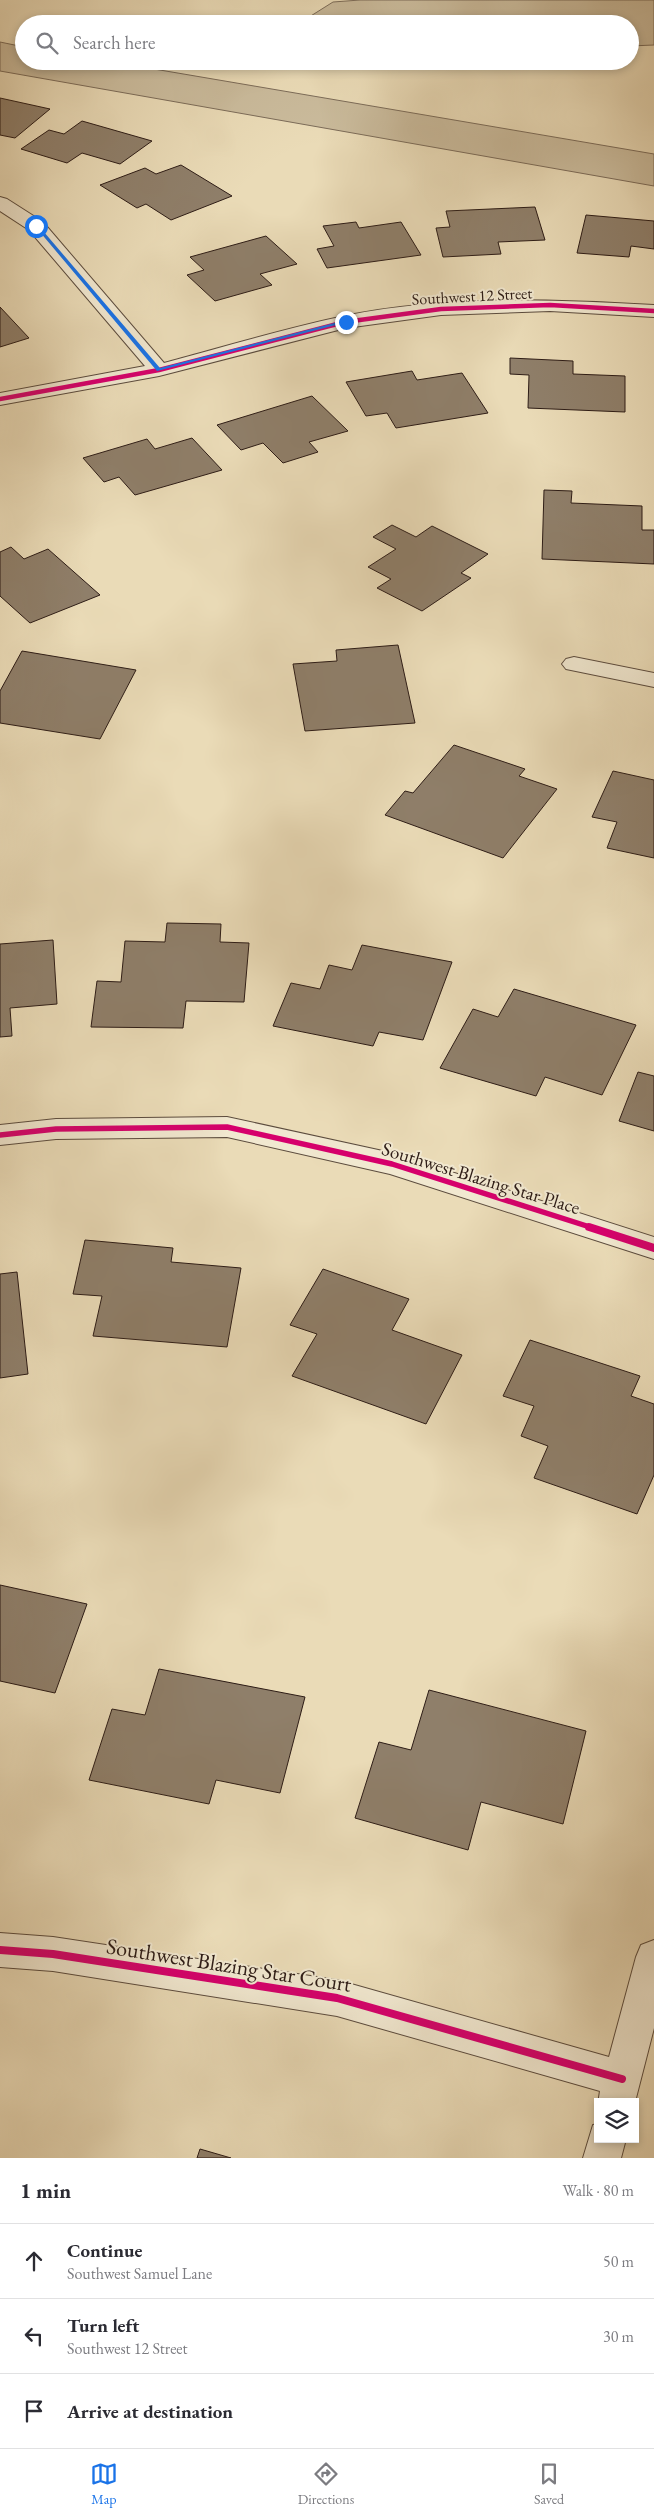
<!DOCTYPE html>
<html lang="en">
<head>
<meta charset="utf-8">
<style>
  body { margin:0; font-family:"EB Garamond",serif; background:#f7f7f7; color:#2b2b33 }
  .controls { position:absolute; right:15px; bottom:15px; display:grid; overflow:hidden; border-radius:0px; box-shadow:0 2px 8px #0003 }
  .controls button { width:45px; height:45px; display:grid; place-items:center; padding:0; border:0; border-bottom:1px solid #e1e1e2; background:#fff; color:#2b2b33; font:25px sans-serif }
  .stop { position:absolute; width:15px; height:15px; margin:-11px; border:4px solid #1a73e8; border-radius:50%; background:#fff }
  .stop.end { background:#1a73e8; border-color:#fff; box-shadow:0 1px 5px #0008 }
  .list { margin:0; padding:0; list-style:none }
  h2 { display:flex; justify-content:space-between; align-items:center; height:65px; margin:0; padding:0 20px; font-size:21px }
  h2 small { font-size:16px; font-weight:400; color:#7c7c81 }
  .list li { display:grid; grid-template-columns:32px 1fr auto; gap:15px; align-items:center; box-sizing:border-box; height:75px; padding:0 20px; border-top:1px solid #e1e1e2 }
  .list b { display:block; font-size:19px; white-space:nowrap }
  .list p { margin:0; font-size:16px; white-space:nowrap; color:#7c7c81 }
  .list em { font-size:16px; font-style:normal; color:#7c7c81 }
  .icon { flex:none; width:28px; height:28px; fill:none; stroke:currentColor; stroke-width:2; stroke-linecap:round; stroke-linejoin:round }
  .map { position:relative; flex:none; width:654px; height:2158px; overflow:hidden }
  .search { position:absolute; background:#fff; box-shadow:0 2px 8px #0003; left:15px; right:15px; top:15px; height:55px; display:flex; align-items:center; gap:12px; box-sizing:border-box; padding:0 18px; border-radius:28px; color:#7c7c81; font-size:19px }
  .sheet { height:290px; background:#fff }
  nav { display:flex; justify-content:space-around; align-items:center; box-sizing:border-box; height:70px; border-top:1px solid #e1e1e2; background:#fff; font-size:14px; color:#7c7c81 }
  nav a { display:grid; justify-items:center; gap:2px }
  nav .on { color:#1a73e8 }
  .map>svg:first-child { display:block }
  .green { fill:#cabb9c; stroke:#7c6c59 }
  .building { fill:#8f7f6a; stroke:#2d1c16 }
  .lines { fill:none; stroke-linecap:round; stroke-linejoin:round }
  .minor-casing { stroke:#5c4c3e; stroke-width:2 }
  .minor { fill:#f1e8d0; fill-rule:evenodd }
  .cycleway-far2-casing { stroke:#f1e8d0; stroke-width:6 }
  .cycleway-far1-casing { stroke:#f1e8d0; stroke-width:9 }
  .cycleway-casing { stroke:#f1e8d0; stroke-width:11 }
  .cycleway-far2 { stroke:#d6006c; stroke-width:4.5 }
  .cycleway-far1 { stroke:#d6006c; stroke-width:5.5 }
  .cycleway { stroke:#d6006c; stroke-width:8 }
  .route { fill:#1a73e8 }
  .labels { text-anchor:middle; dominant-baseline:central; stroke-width:4; stroke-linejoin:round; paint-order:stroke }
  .far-street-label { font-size:16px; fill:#2d1c16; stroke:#f1e8d0 }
  .street-label { font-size:19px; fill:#2d1c16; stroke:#f1e8d0 }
  .near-street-label { font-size:22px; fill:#2d1c16; stroke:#f1e8d0 }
</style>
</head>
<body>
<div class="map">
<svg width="654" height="2158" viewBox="0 0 654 2158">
  <rect width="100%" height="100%" fill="#eadbb7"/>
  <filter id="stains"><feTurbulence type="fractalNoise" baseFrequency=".004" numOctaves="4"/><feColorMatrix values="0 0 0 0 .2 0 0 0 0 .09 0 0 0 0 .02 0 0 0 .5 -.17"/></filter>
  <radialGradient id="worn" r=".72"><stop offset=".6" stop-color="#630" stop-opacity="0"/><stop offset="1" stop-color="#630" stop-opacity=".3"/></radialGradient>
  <g class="green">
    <path d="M360,0H654V45L630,46V24H298L333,2Z"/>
    <path d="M0,42L24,47V61H107L654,154V186L0,71Z"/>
  </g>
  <g class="building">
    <path d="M0,98L50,109L15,138L0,135Z"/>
    <path d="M82,121L152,141L120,164L82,153L67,163L21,149L49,130L64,134Z"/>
    <path d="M181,165L232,196L171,220L146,204L137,208L100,185L145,168L156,174Z"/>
    <path d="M535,207L545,240L498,242L501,254L443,257L436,228L450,227L446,211Z"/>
    <path d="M586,215L654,221V249L631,246L629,257L577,253Z"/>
    <path d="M356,222L359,228L401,222L421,255L327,268L317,249L334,246L323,226Z"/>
    <path d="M266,236L297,264L260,274L272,285L215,301L187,275L204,270L190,257Z"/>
    <path d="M0,307L29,338L0,347Z"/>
    <path d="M510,358L573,361V374L625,376V412L528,408L529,375L510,374Z"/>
    <path d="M412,371L417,380L462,373L488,413L396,428L387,413L366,416L346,382Z"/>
    <path d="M312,396L348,431L309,442L318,452L283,463L263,443L241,450L217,425Z"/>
    <path d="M192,438L222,470L135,495L119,477L104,482L83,458L147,439L155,449Z"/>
    <path d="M544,490L572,491L571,503L642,506V530H654V564L542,559Z"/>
    <path d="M392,525L416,537L432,526L488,554L461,573L471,578L422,611L377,588L391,579L368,567L396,549L373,537Z"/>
    <path d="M11,547L24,559L48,549L100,595L30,623L0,596V552Z"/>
    <path d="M398,645L415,723L305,731L293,664L337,661L336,650Z"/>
    <path d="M22,651L136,670L100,739L0,723V691Z"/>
    <path d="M454,745L525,769L519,776L557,789L503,858L385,815L405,791L413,793Z"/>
    <path d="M613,771L654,780V858L607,848L617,822L592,817Z"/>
    <path d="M167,923L221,924L220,942L249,943L244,1002L186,1001L183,1028L91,1027L97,981L121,982L125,941L165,942Z"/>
    <path d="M53,940L57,1004L10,1008L12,1036L0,1037V944Z"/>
    <path d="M362,945L452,962L423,1040L379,1032L373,1046L273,1026L291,983L320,989L329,965L352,970Z"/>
    <path d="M514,989L636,1025L602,1095L545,1077L536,1096L440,1068L473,1009L498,1017Z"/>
    <path d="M638,1072L654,1076V1131L619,1121Z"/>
    <path d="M85,1240L173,1248L171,1262L241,1268L227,1347L93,1336L102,1296L73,1294Z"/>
    <path d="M323,1269L409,1299L392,1330L462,1355L426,1424L292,1376L317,1334L290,1325Z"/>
    <path d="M17,1272L28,1374L0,1378V1274Z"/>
    <path d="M530,1340L640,1376L631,1396L654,1404V1475L637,1514L534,1478L548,1446L521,1436L534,1406L503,1396Z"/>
    <path d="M0,1585L87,1604L55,1693L0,1681Z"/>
    <path d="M159,1669L305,1697L280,1793L216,1780L209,1804L89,1780L112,1709L145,1715Z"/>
    <path d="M429,1690L586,1731L563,1824L481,1802L468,1850L355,1818L379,1742L411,1750Z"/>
    <path d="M200,2149L231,2158H197Z"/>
  </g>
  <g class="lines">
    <g class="minor-casing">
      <g id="minor">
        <path d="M0,197L7,199L43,222L164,363C223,347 283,329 344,316C446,295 551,299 654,305V317L550,311L441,315L346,328L159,376L0,405V393L145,366L29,230L0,211Z"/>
        <path d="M574,657L654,673V687L566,669L562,664L566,659Z"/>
        <path d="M227,1117L392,1153L654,1237V1259L390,1174L227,1137L56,1139L0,1145V1125L56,1119Z"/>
        <path d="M0,1933L53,1937L337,1980L609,2057L636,1957L641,1945L654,1940V2028L635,2102H598V2104L600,2091L337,2016L53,1971L0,1967Z"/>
        <path d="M598,2124V2139H626L621,2158H583L593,2125Z"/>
      </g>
    </g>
    <use href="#minor" class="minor"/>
    <g class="cycleway-far2-casing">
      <path id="cycleway-far2" d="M0,399L159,370L345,322L441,309L550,305L654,311"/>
    </g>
    <g class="cycleway-far1-casing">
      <path id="cycleway-far1" d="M0,1135L56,1129L227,1127L392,1164L593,1228"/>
    </g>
    <g class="cycleway-casing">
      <g id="cycleway">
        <path d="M589,1227L654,1248"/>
        <path d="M0,1950L53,1954L337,1998L622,2079"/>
      </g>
    </g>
    <use href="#cycleway-far2" class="cycleway-far2"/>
    <use href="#cycleway-far1" class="cycleway-far1"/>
    <use href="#cycleway" class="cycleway"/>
  </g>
  <path class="route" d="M34,225H38L160,368L346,320L348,322L157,371Z"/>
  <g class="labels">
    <g class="far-street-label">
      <text transform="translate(472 296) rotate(-3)">Southwest 12 Street</text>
    </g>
    <g class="street-label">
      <text transform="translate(481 1178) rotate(17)">Southwest Blazing Star Place</text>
    </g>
    <g class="near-street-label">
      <text transform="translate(229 1965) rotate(9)">Southwest Blazing Star Court</text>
    </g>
  </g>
  <rect width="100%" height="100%" filter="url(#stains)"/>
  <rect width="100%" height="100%" fill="url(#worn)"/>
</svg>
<div class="controls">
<button><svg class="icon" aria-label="layers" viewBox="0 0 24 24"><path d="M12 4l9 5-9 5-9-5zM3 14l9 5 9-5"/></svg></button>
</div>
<div class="stop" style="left:36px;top:226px"></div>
<div class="stop end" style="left:346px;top:322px"></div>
<div class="search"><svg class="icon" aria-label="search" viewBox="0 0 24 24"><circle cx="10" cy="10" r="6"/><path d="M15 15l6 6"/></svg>Search here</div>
</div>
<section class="sheet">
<h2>1 min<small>Walk · 80 m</small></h2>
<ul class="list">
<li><svg class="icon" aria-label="ahead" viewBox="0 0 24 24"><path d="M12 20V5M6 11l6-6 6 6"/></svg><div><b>Continue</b><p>Southwest Samuel Lane</p></div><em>50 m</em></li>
<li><svg class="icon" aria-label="left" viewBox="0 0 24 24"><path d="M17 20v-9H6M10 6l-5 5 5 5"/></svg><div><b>Turn left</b><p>Southwest 12 Street</p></div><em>30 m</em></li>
<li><svg class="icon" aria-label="arrive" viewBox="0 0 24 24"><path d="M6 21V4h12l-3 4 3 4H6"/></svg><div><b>Arrive at destination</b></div></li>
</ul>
</section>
<nav>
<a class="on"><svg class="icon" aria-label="map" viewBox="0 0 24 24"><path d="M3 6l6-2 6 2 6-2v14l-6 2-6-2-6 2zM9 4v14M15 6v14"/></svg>Map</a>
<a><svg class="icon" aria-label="directions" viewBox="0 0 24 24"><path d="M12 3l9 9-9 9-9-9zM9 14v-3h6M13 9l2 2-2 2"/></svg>Directions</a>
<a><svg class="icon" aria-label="saved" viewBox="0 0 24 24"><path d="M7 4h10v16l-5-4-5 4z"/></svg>Saved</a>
</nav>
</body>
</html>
